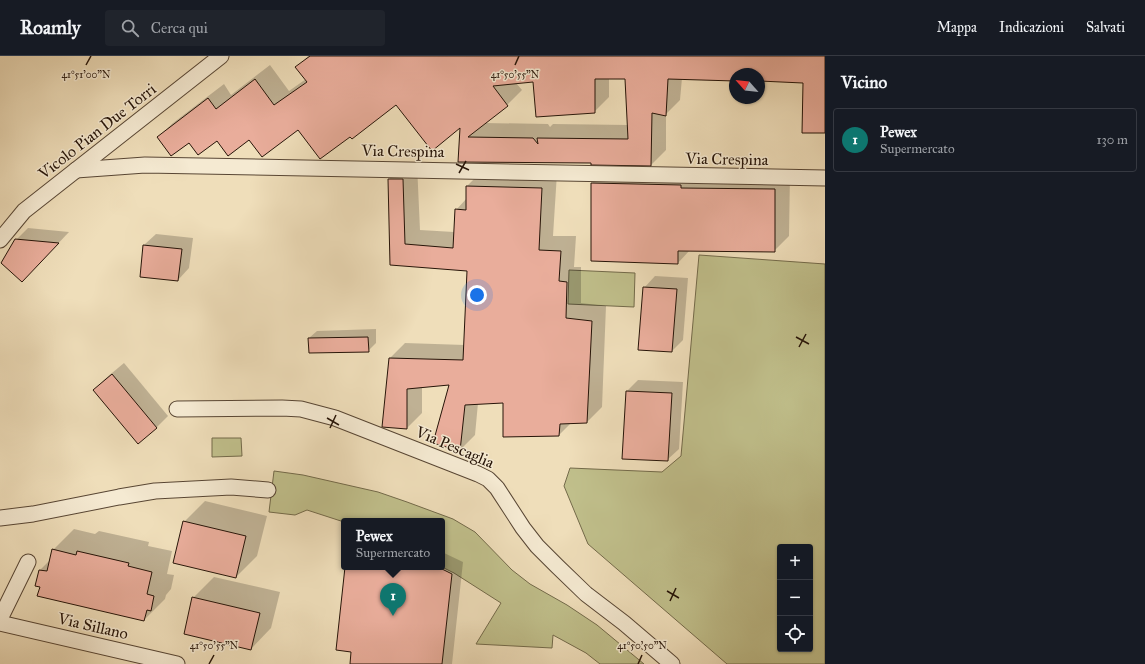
<!DOCTYPE html>
<html lang="it">
<head>
<meta charset="utf-8">
<style>
  body { margin:0; font-family:"IM FELL Great Primer",serif; background:#20242c; color:#f1f3f6 }
  .controls { position:absolute; right:12px; bottom:12px; display:grid; overflow:hidden; border-radius:4px; box-shadow:0 1px 3px #0004 }
  .controls button { width:36px; height:36px; display:grid; place-items:center; padding:0; border:0; border-bottom:1px solid #363941; background:#171b24; color:#f1f3f6; font:20px sans-serif }
  .compass { position:absolute; left:729px; top:12px; width:36px; height:36px; border-radius:50%; background:#171b24; box-shadow:0 1px 3px #0004; rotate:297deg }
  .you { position:absolute; left:477px; top:239px; width:14px; height:14px; margin:-10px; border:3px solid #fff; border-radius:50%; background:#1a73e8; box-shadow:0 0 0 6px #1a73e833 }
  .badge { display:grid; place-items:center; width:26px; height:26px; border-radius:50%; background:#0f766e; color:#fff; font-size:13px; font-weight:700 }
  .pin { position:absolute; translate:-50% -33px; filter:drop-shadow(0 1px 2px #0008) }
  .pin::after { content:''; position:absolute; top:21px; width:14px; height:12px; background:inherit; clip-path:polygon(0 0,100% 0,50% 100%) }
  .popup { position:absolute; left:341px; top:462px; width:104px; height:52px; box-sizing:border-box; display:grid; place-content:center; border-radius:4px; background:#171b24; filter:drop-shadow(0 1px 3px #0005); font-size:13px; white-space:nowrap; color:#9ea1a6 }
  .popup b { font-size:15px; color:#f1f3f6 }
  .popup::after { content:''; position:absolute; left:50%; top:100%; margin-left:-8px; border:8px solid transparent; border-top-color:#171b24 }
  .list { margin:0; padding:0; list-style:none }
  h2 { display:flex; justify-content:space-between; align-items:center; height:52px; margin:0; padding:0 16px; font-size:17px }
  h2 small { font-size:13px; font-weight:400; color:#9ea1a6 }
  .list li { display:grid; grid-template-columns:26px 1fr auto; gap:12px; align-items:center; box-sizing:border-box; height:64px; margin:0 8px 8px; padding:0 8px; border:1px solid #363941; border-radius:4px }
  .list b { display:block; font-size:15px; white-space:nowrap }
  .list p { margin:0; font-size:13px; white-space:nowrap; color:#9ea1a6 }
  .list em { font-size:13px; font-style:normal; color:#9ea1a6 }
  .icon { flex:none; width:22px; height:22px; fill:none; stroke:currentColor; stroke-width:2; stroke-linecap:round; stroke-linejoin:round }
  .map { position:relative; flex:none; width:825px; height:608px; overflow:hidden }
  header { display:flex; align-items:center; gap:24px; box-sizing:border-box; height:56px; padding:0 20px; background:#171b24; border-bottom:1px solid #363941 }
  header strong { font-size:19px }
  nav { display:flex; gap:22px; margin-inline-start:auto; font-size:14px }
  .search { width:280px; height:36px; background:#20242c; display:flex; align-items:center; gap:10px; box-sizing:border-box; padding:0 14px; border-radius:4px; color:#9ea1a6; font-size:15px }
  main { display:flex }
  aside { flex:1; background:#171b24 }
  .map>svg:first-child { display:block }
  .green { fill:#c0bf8b; stroke:#736a4a; fill-rule:evenodd }
  .shadow { fill:#0003; fill-rule:evenodd }
  .building { fill:#e9ad9b; stroke:#261408; fill-rule:evenodd }
  .lines { fill:none; stroke-linecap:round; stroke-linejoin:round }
  .minor-casing { stroke:#584634; stroke-width:17 }
  .minor { stroke:#f5ead2; stroke-width:15 }
  .ticks { fill:none; stroke:#261408; stroke-width:1.5 }
  .labels { text-anchor:middle; dominant-baseline:central; stroke-width:3; stroke-linejoin:round; paint-order:stroke }
  .street-label { font-size:16px; fill:#261408; stroke:#f5ead2 }
  .ticks-label { font-size:10px; text-anchor:middle; fill:#261408; stroke:#f5ead2; stroke-width:3; stroke-linejoin:round; paint-order:stroke }
</style>
</head>
<body>
<header>
<strong>Roamly</strong>
<div class="search"><svg class="icon" aria-label="search" viewBox="0 0 24 24"><circle cx="10" cy="10" r="6"/><path d="M15 15l6 6"/></svg>Cerca qui</div>
<nav><a>Mappa</a><a>Indicazioni</a><a>Salvati</a></nav>
</header>
<main>
<div class="map">
<svg width="825" height="608" viewBox="0 0 825 608">
  <rect width="100%" height="100%" fill="#efdeba"/>
  <filter id="stains"><feTurbulence type="fractalNoise" baseFrequency=".005" numOctaves="4"/><feColorMatrix values="0 0 0 0 .2 0 0 0 0 .09 0 0 0 0 .02 0 0 0 .5 -.17"/></filter>
  <radialGradient id="worn" r=".72"><stop offset=".6" stop-color="#630" stop-opacity="0"/><stop offset="1" stop-color="#630" stop-opacity=".3"/></radialGradient>
  <g class="green">
    <path d="M699,199L825,208V608H727L588,488L564,430L570,412L662,416L681,400ZM780,491H810V593H780Z"/>
    <path d="M569,214L635,217L634,251L568,248Z"/>
    <path d="M212,382H241L242,400L212,401Z"/>
    <path d="M274,415L303,419L378,436L407,446L453,463L475,476L512,514L530,528L567,549L597,569L644,608H600L586,597L553,579L552,592L476,588L501,547L454,517L442,511V465L344,466L307,454L295,459L269,456Z"/>
  </g>
  <g class="shadow">
    <path d="M308,0H825V76L804,26L759,24V18H735V24L682,22L680,44L666,58V94L651,109L592,108V106L459,105L462,70L396,47L351,80L298,72L189,86L158,81L173,67L224,28L231,39L270,9L289,35L306,23L297,12ZM609,22H626L629,69L553,68L550,71L548,68L485,67L507,49L522,34L516,27L534,25L594,56L609,41Z"/>
    <path d="M404,108H417L420,174L454,176L456,154L467,142V130L482,115L557,117L553,180H576L574,211H581V247L606,250L602,351L587,366H572L559,379L504,346L478,347L475,379L460,394L450,327L422,330V357L407,372L390,302L405,287L465,289L468,214L391,208L389,123Z"/>
    <path d="M607,112L790,118L789,180L774,195L690,194L678,207L592,204V127Z"/>
    <path d="M28,172L69,176L34,213L16,184Z"/>
    <path d="M156,178L193,182L189,212L178,224L144,189Z"/>
    <path d="M655,220L688,222L683,284L672,295L644,232Z"/>
    <path d="M376,273V287L368,295L309,282L317,275Z"/>
    <path d="M124,307L168,360L156,372L94,334L106,322Z"/>
    <path d="M638,324L683,326L679,393L667,404L627,335Z"/>
    <path d="M205,445L267,460L257,500L236,521L184,466Z"/>
    <path d="M376,462L382,465H374Z"/>
    <path d="M74,473L95,478L99,475L149,486L148,490L172,495L167,518L174,519L171,533L166,539L165,543L144,564L37,529L40,514L51,503L53,494Z"/>
    <path d="M442,496L463,506L452,608H351L352,595L346,511H442Z"/>
    <path d="M214,521L280,536L271,572L251,593L193,542Z"/>
  </g>
  <g class="building">
    <path d="M310,0H825V77H802L803,27L759,25V18H735V25L668,23L666,60L652,57L651,110L591,109V107L458,106L460,72L432,95L396,49L352,83L350,81L320,103L298,74L262,101L249,84L228,100L217,85L198,99L189,87L171,100L157,81L208,42L216,53L255,23L274,49L307,26L295,11ZM595,23H625L628,83L537,82L538,88L533,82L468,81L508,50L493,30L533,26L536,61L595,57Z"/>
    <path d="M388,123H403L405,188L453,192L455,153L466,154V130L542,132L539,194L561,195L559,225L567,226L566,262L592,265L587,367L560,368L559,380L503,381V347L465,349L460,395L433,387L449,329L407,333V373L382,371L389,302L463,304L467,215L390,209Z"/>
    <path d="M591,127L681,129V132L775,133V196L678,195V208L591,205Z"/>
    <path d="M15,183L59,187L22,226L1,207Z"/>
    <path d="M143,189L182,193L178,225L140,221Z"/>
    <path d="M643,231L677,233L672,296L638,294Z"/>
    <path d="M368,281L369,296L309,297L308,282Z"/>
    <path d="M112,318L157,372L138,388L93,334Z"/>
    <path d="M626,335L672,337L668,405L622,403Z"/>
    <path d="M183,465L246,480L236,522L173,507Z"/>
    <path d="M52,493L76,499L77,495L129,507L128,510L152,516L147,538L154,540L151,555L147,554L144,565L37,540L40,531L35,530L39,514L47,515Z"/>
    <path d="M345,511H438L452,518L442,608H350L351,596L336,594Z"/>
    <path d="M192,541L260,557L251,594L184,578Z"/>
  </g>
  <g class="lines">
    <g class="minor-casing">
      <g id="minor">
        <path d="M76,114L145,109L825,122"/>
        <path d="M0,184L24,155L221,0"/>
        <path d="M177,353L282,352L301,353L335,362L478,418L488,423L497,432L523,472L537,490L557,510L586,538L624,567L672,608"/>
        <path d="M0,462L33,458L119,441L155,435L231,431L268,434"/>
        <path d="M0,563L28,506"/>
        <path d="M0,567L177,608"/>
      </g>
    </g>
    <use href="#minor" class="minor"/>
  </g>
  <path class="ticks" d="M86,9L91,0M515,9L519,0M456,108L469,114M459,117L466,105M796,281L809,288M799,291L806,278M327,362L339,369M330,372L336,359M667,535L679,542M670,545L676,532M209,608L214,599M638,608L642,599"/>
  <g class="labels">
    <g class="street-label">
      <text transform="translate(97 75) rotate(-38)">Vicolo Pian Due Torri</text>
      <text transform="translate(403 95) rotate(1)">Via Crespina</text>
      <text transform="translate(727 103) rotate(1)">Via Crespina</text>
      <text transform="translate(455 391) rotate(23)">Via Pescaglia</text>
      <text transform="translate(93 570) rotate(13)">Via Sillano</text>
    </g>
  </g>
  <g class="ticks-label">
    <text x="86" y="22">41°51'00"N</text>
    <text x="515" y="22">41°50'55"N</text>
    <text x="214" y="593">41°50'55"N</text>
    <text x="642" y="593">41°50'50"N</text>
  </g>
  <rect width="100%" height="100%" filter="url(#stains)"/>
  <rect width="100%" height="100%" fill="url(#worn)"/>
</svg>
<div class="controls">
<button>+</button>
<button>−</button>
<button><svg class="icon" aria-label="locate" viewBox="0 0 24 24"><circle cx="12" cy="12" r="6"/><path d="M12 2v4M12 18v4M2 12h4M18 12h4"/></svg></button>
</div>
<svg class="compass" viewBox="-18 -18 36 36"><path d="M0-13l5 13h-10z" fill="#e53935"/><path d="M0 13l5-13h-10z" fill="#9ea1a6"/></svg>
<div class="you"></div>
<div class="pin badge" style="left:393px;top:560px">1</div>
<div class="popup"><b>Pewex</b>Supermercato</div>
</div>
<aside>
<h2>Vicino<small></small></h2>
<ul class="list">
<li><span class="badge">1</span><div><b>Pewex</b><p>Supermercato</p></div><em>130 m</em></li>
</ul>
</aside>
</main>
</body>
</html>
